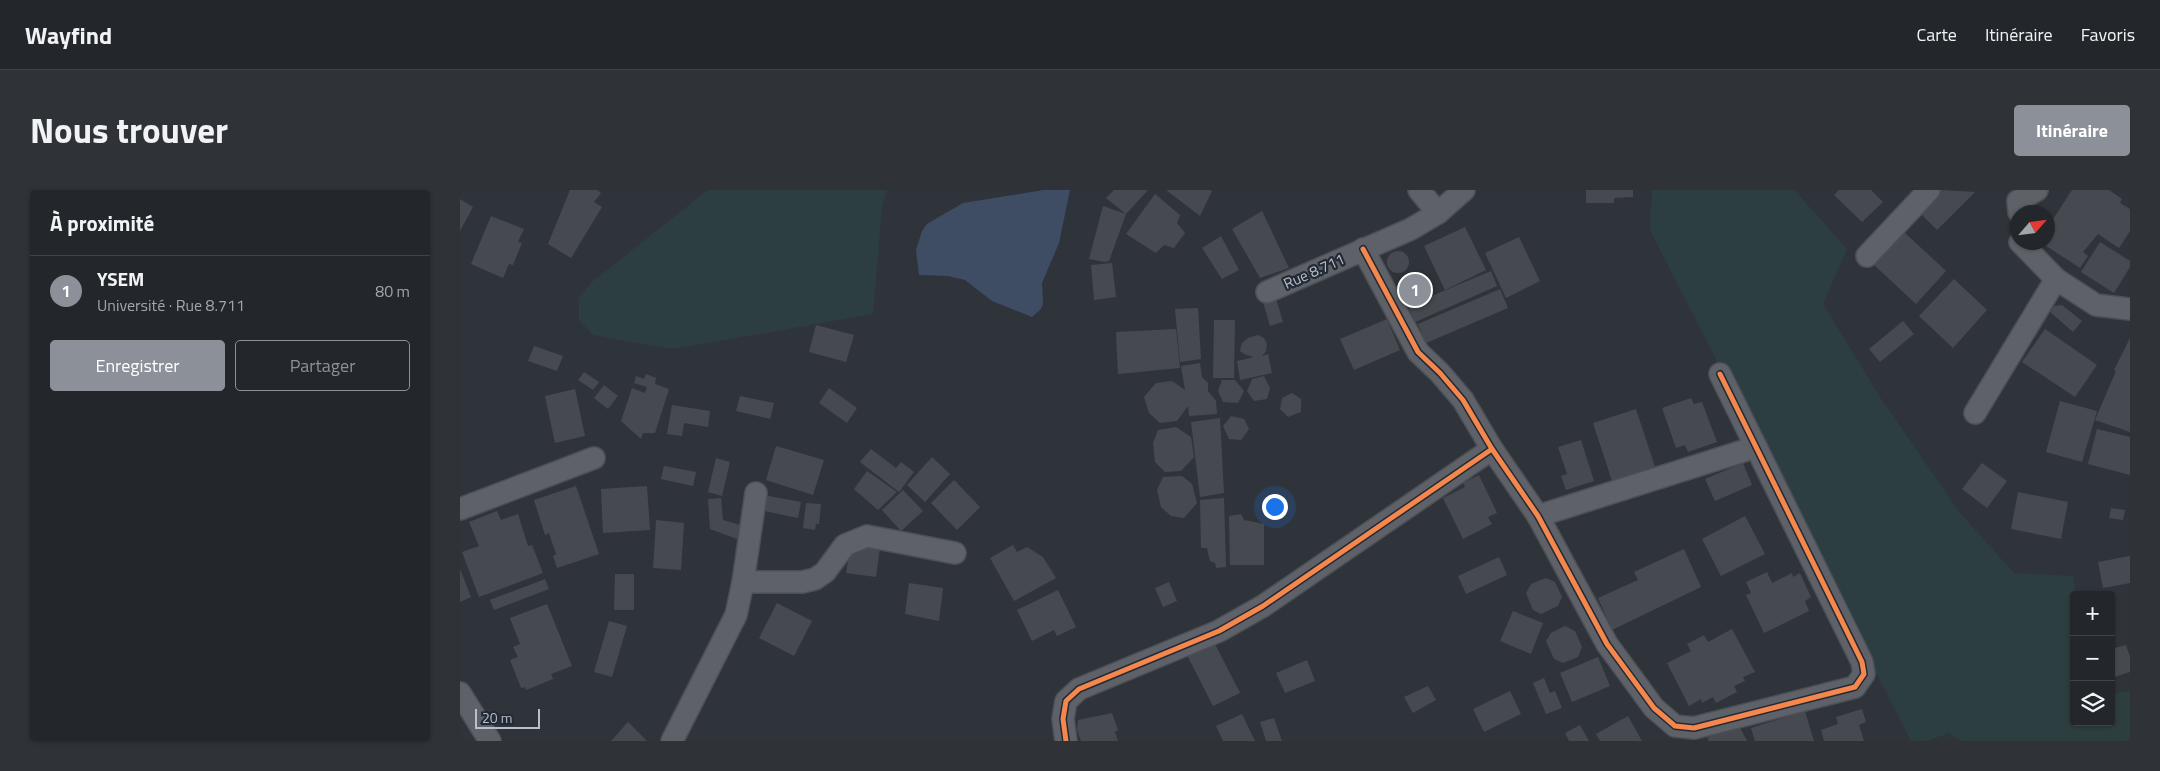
<!DOCTYPE html>
<html lang="fr">
<head>
<meta charset="utf-8">
<style>
  body { margin:0; font-family:"Titillium Web",sans-serif; background:#2f3338; color:#f1f3f6 }
  .controls { position:absolute; right:15px; bottom:15px; display:grid; overflow:hidden; border-radius:5px; box-shadow:0 1px 4px #0004 }
  .controls button { width:45px; height:45px; display:grid; place-items:center; padding:0; border:0; border-bottom:1px solid #404448; background:#23272c; color:#f1f3f6; font:25px sans-serif }
  .compass { position:absolute; left:1550px; top:15px; width:45px; height:45px; border-radius:50%; background:#23272c; box-shadow:0 1px 4px #0004; rotate:62deg }
  .scale { position:absolute; left:15px; bottom:12px; width:65px; box-sizing:border-box; padding-left:5px; border:2px solid #bac0ca; border-top:0; font-size:14px; line-height:18px; white-space:nowrap; color:#bac0ca; -webkit-text-stroke:4px #222a36; paint-order:stroke }
  .you { position:absolute; left:814px; top:316px; width:18px; height:18px; margin:-12px; border:4px solid #fff; border-radius:50%; background:#1a73e8; box-shadow:0 0 0 8px #1a73e833 }
  .badge { display:grid; place-items:center; width:32px; height:32px; border-radius:50%; background:#8c9099; color:#fff; font-size:16px; font-weight:700 }
  .pin { position:absolute; translate:-50% -50%; border:2px solid #fff; box-shadow:0 1px 5px #0006 }
  .list { margin:0; padding:0; list-style:none }
  h2 { display:flex; justify-content:space-between; align-items:center; height:65px; margin:0; padding:0 20px; font-size:21px }
  h2 small { font-size:16px; font-weight:400; color:#a3a5a9 }
  .list li { display:grid; grid-template-columns:32px 1fr auto; gap:15px; align-items:center; box-sizing:border-box; height:70px; padding:0 20px; border-top:1px solid #404448 }
  .list b { display:block; font-size:19px; white-space:nowrap }
  .list p { margin:0; font-size:16px; white-space:nowrap; color:#a3a5a9 }
  .list em { font-size:16px; font-style:normal; color:#a3a5a9 }
  .actions { display:flex; gap:10px; padding:15px 20px }
  .actions a { flex:1; padding:11px 0; border:1px solid #8c9099; border-radius:5px; text-align:center; font-size:18px; color:#8c9099 }
  .actions .main { background:#8c9099; color:#fff }
  .icon { flex:none; width:28px; height:28px; fill:none; stroke:currentColor; stroke-width:2; stroke-linecap:round; stroke-linejoin:round }
  .map { position:relative; flex:none; width:1670px; height:551px; overflow:hidden; border-radius:5px }
  header { display:flex; align-items:center; gap:30px; box-sizing:border-box; height:70px; padding:0 25px; background:#23272c; border-bottom:1px solid #404448 }
  header strong { font-size:24px }
  nav { display:flex; gap:28px; margin-inline-start:auto; font-size:18px }
  .intro { display:flex; align-items:center; justify-content:space-between; box-sizing:border-box; height:120px; padding:0 30px }
  h1 { margin:0; font-size:35px }
  .button { padding:12px 22px; border-radius:5px; background:#8c9099; color:#fff; font-size:18px; font-weight:700 }
  main { display:flex; gap:30px; padding:0 30px }
  aside { flex:1; background:#23272c; border-radius:5px; box-shadow:0 1px 4px #0004 }
  .map>svg:first-child { display:block }
  .green { fill:#2d3e41 }
  .water { fill:#3f4d64 }
  .building { fill:#464a50 }
  .lines { fill:none; stroke-linecap:round; stroke-linejoin:round }
  .minor-casing { stroke:#4c5056; stroke-width:24 }
  .minor { stroke:#5e6268; stroke-width:21 }
  .cycleway-casing { stroke:#222a36; stroke-width:8 }
  .cycleway { stroke:#f5874c; stroke-width:5 }
  .labels { text-anchor:middle; dominant-baseline:central; stroke-width:4.5; stroke-linejoin:round; paint-order:stroke }
  .street-label { font-size:15px; fill:#bac0ca; stroke:#222a36 }
</style>
</head>
<body>
<header>
<strong>Wayfind</strong>
<nav><a>Carte</a><a>Itinéraire</a><a>Favoris</a></nav>
</header>
<div class="intro"><h1>Nous trouver</h1><a class="button">Itinéraire</a></div>
<main>
<aside>
<h2>À proximité<small></small></h2>
<ul class="list">
<li><span class="badge">1</span><div><b>YSEM</b><p>Université · Rue 8.711</p></div><em>80 m</em></li>
</ul>
<div class="actions"><a class="main">Enregistrer</a><a>Partager</a></div>
</aside>
<div class="map">
<svg width="1670" height="551" viewBox="0 0 1670 551">
  <rect width="100%" height="100%" fill="#2f343b"/>
  <g class="green">
    <path d="M248,0H427L422,17L413,124L213,159L133,145L119,130V107L132,92Z"/>
    <path d="M1192,0H1334L1387,59L1363,114L1420,207L1499,322L1554,383L1613,386L1616,405H1614V532H1651V504L1670,501V551H1502L1489,543L1467,551H1451L1190,40Z"/>
  </g>
  <path class="water" d="M584,0H610L599,53L582,93L583,114L580,120L572,127L532,111L505,90L488,86L459,85L456,60L462,41L467,34L503,13Z"/>
  <g class="building">
    <path d="M110,0H137L141,3L134,12L142,17L111,68L88,54Z"/>
    <path d="M654,0H688L666,24L646,8Z"/>
    <path d="M706,0H750L752,1L740,26Z"/>
    <path d="M1126,0H1173V7L1154,8V13H1126Z"/>
    <path d="M1379,0H1411L1423,12L1402,32L1374,5Z"/>
    <path d="M1481,0L1515,2L1477,40L1459,22Z"/>
    <path d="M1612,0H1649L1662,9L1660,13L1670,19V41L1659,58L1638,44L1623,62L1628,66L1620,78L1580,52H1588V37Z"/>
    <path d="M695,4L720,25L717,33L725,43L714,58L704,55L696,63L666,44Z"/>
    <path d="M0,9L13,17L0,41Z"/>
    <path d="M643,16L666,24L649,71L645,72L629,69Z"/>
    <path d="M802,21L829,78L800,88L772,39Z"/>
    <path d="M31,26L64,39L58,52L62,53L53,75L49,74L43,88L11,74Z"/>
    <path d="M1005,37L1026,80L985,100L964,56Z"/>
    <path d="M1443,41L1486,81L1456,114L1413,74Z"/>
    <path d="M761,46L779,80L762,89L742,58Z"/>
    <path d="M1059,47L1080,91L1046,108L1025,63Z"/>
    <path d="M1640,52L1670,71V77L1654,103L1621,82Z"/>
    <circle cx="938" cy="72" r="11"/>
    <path d="M652,73L656,107L634,110L631,75Z"/>
    <path d="M1031,81L1037,96L955,132L948,116Z"/>
    <path d="M1494,89L1527,120L1493,158L1459,126Z"/>
    <path d="M1040,99L1048,118L966,153L958,134Z"/>
    <path d="M815,105L823,132L810,136L802,108Z"/>
    <path d="M1602,115L1622,131L1613,142L1590,122L1594,116Z"/>
    <path d="M738,118L741,169L720,172L715,119Z"/>
    <path d="M927,129L940,160L894,180L880,149Z"/>
    <path d="M754,130H775L774,188H753Z"/>
    <path d="M1443,131L1454,144L1420,172L1409,159Z"/>
    <path d="M356,135L394,145L386,172L349,162Z"/>
    <path d="M716,139L720,178L658,184L656,142Z"/>
    <path d="M1585,139L1637,175L1615,207L1562,172Z"/>
    <path d="M798,145L804,148L807,154L806,161L802,166L808,164L812,183L780,190L777,171L794,167L786,165L780,161L782,153L788,148Z"/>
    <path d="M1670,148V242L1635,230L1656,181L1654,180Z"/>
    <path d="M74,156L103,166L97,181L68,171Z"/>
    <path d="M740,173L742,187L748,193V201L756,211L757,224L729,226L728,216L717,231L700,233L689,223L684,207L696,193L712,191L725,200L721,176Z"/>
    <path d="M124,182L139,192L133,200L118,190Z"/>
    <path d="M186,184L196,188L195,194L209,199L195,243H183L181,249L161,231L172,198L185,203L187,197L174,193L176,186L184,189Z"/>
    <path d="M804,186L810,198L807,209L794,211L787,201L792,189Z"/>
    <path d="M762,190H775L784,201L778,213L763,212L758,201Z"/>
    <path d="M144,195L158,206L148,219L134,208Z"/>
    <path d="M369,198L397,218L387,233L359,213Z"/>
    <path d="M115,199L125,246L95,253L85,206Z"/>
    <path d="M832,203L841,209V222L828,227L820,219L822,208Z"/>
    <path d="M280,206L314,213L310,229L276,221Z"/>
    <path d="M1231,208L1234,214L1242,212L1257,252L1228,262L1225,255L1216,258L1202,218Z"/>
    <path d="M1600,211L1637,221L1622,272L1586,262Z"/>
    <path d="M212,215L250,221L248,237L224,233L222,246L207,244Z"/>
    <path d="M1176,219L1195,277L1152,291L1133,233Z"/>
    <path d="M771,226L784,229L789,239L781,250L769,249L763,236Z"/>
    <path d="M760,228L764,303L740,307L731,232Z"/>
    <path d="M716,237L731,247L734,267L721,281L705,282L695,272L693,253L698,240Z"/>
    <path d="M1637,239L1670,247V285L1628,274Z"/>
    <path d="M1121,250L1134,291L1106,300L1101,286L1107,284L1098,257Z"/>
    <path d="M316,256L364,270L353,305L306,290Z"/>
    <path d="M411,259L436,278L441,272L454,282L439,302L400,272Z"/>
    <path d="M472,267L490,284L465,312L447,295Z"/>
    <path d="M256,268L270,272L262,306L248,302Z"/>
    <path d="M1283,273L1292,295L1255,311L1245,289Z"/>
    <path d="M1522,273L1547,291L1527,318L1502,299Z"/>
    <path d="M204,276L236,282L233,296L201,289Z"/>
    <path d="M407,281L437,302L418,320L394,299Z"/>
    <path d="M1019,285L1037,323L1028,327L1032,334L1003,349L983,308L1005,297L1003,293Z"/>
    <path d="M722,286L732,294L737,313L724,328L711,326L701,317L697,300L703,287Z"/>
    <path d="M494,290L520,317L497,340L471,313Z"/>
    <path d="M116,296L139,364L97,378L93,366L96,364L89,343L85,345L74,310Z"/>
    <path d="M187,296L190,340L143,343L141,299Z"/>
    <path d="M443,300L463,321L441,341L422,320Z"/>
    <path d="M1558,302L1608,312L1601,349L1551,339Z"/>
    <path d="M303,305L341,312L338,328L300,320Z"/>
    <path d="M261,308L263,330L280,335L277,349L250,339L248,309Z"/>
    <path d="M764,308L766,377L756,378L755,373L750,371L747,358H741L740,310Z"/>
    <path d="M346,313L361,314L359,334H356L355,340L343,338Z"/>
    <path d="M1651,318L1665,320L1663,330L1649,328Z"/>
    <path d="M37,321L41,330L58,324L68,356L72,355L83,383L19,407L2,362L19,356L9,332Z"/>
    <path d="M781,324L784,330L804,334V375H770L769,326Z"/>
    <path d="M1285,326L1305,364L1261,386L1242,349Z"/>
    <path d="M196,330L224,333L221,380L193,378Z"/>
    <path d="M397,354L420,358L416,387L386,383L390,360Z"/>
    <path d="M553,355L557,362L567,357L583,367L596,388L554,411L530,368Z"/>
    <path d="M1224,359L1241,397L1152,440L1138,408L1178,390L1174,382Z"/>
    <path d="M1670,366V393L1643,398L1638,372Z"/>
    <path d="M1039,367L1047,385L1006,404L998,386Z"/>
    <path d="M0,379L11,407L0,412Z"/>
    <path d="M1307,382L1312,393L1332,383L1333,387L1340,383L1351,407L1345,411L1349,421L1304,443L1286,405L1291,403L1286,392Z"/>
    <path d="M155,384H174V420H154Z"/>
    <path d="M1086,388L1095,392L1102,407L1098,416L1081,424L1073,420L1066,403L1071,394Z"/>
    <path d="M85,389L89,399L34,420L30,410Z"/>
    <path d="M709,392L717,411L703,417L695,398Z"/>
    <path d="M449,393L483,398L479,431L445,424Z"/>
    <path d="M598,400L616,437L597,446L594,440L572,451L557,420Z"/>
    <path d="M317,413L352,431L334,466L299,448Z"/>
    <path d="M87,414L112,476L91,484L93,489L66,500L65,497L61,498L50,470L58,467L53,457L60,454L50,428Z"/>
    <path d="M1053,421L1083,433L1071,464L1040,451Z"/>
    <path d="M149,431L167,436L152,487L134,482Z"/>
    <path d="M1105,436L1115,441L1122,457L1118,467L1103,473L1094,469L1086,451L1091,443Z"/>
    <path d="M1272,439L1295,482L1283,487L1285,491L1274,496L1277,502L1256,513L1253,507L1242,513L1241,509L1229,516L1207,473L1231,461L1227,454L1244,445L1248,452Z"/>
    <path d="M754,452L780,503L753,516L727,465Z"/>
    <path d="M1666,455L1670,467V482L1651,488V459Z"/>
    <path d="M1138,467L1150,496L1112,512L1100,483Z"/>
    <path d="M847,470L855,491L825,503L816,483Z"/>
    <path d="M1084,488L1090,503L1095,501L1102,518L1086,524L1073,493Z"/>
    <path d="M968,496L976,510L953,523L944,507Z"/>
    <path d="M1050,501L1061,524L1024,542L1013,519Z"/>
    <path d="M1402,519L1406,532L1399,535L1404,551H1364L1361,540L1378,534L1376,527Z"/>
    <path d="M1345,521L1354,551H1295L1291,538Z"/>
    <path d="M652,523L658,540L655,542L658,551H621L617,540L618,530Z"/>
    <path d="M782,524L795,551H763L756,536Z"/>
    <path d="M1168,526L1182,551H1140L1136,544Z"/>
    <path d="M814,528L822,551H806L800,532Z"/>
    <path d="M168,532L187,551H151Z"/>
    <path d="M1277,532L1287,551H1249L1247,548Z"/>
    <path d="M1120,535L1129,551H1109L1105,543Z"/>
  </g>
  <g class="lines">
    <g class="minor-casing">
      <g id="minor">
        <path d="M959,0L978,23"/>
        <path d="M1559,22L1558,11L1577,0"/>
        <path d="M1560,52L1596,89L1636,115L1670,119"/>
        <path d="M903,59L958,162L980,183L1003,210L1032,259L1078,326L1147,454L1194,518L1215,536L1234,538L1395,497L1404,484L1402,472L1260,184"/>
        <path d="M1407,66L1469,0"/>
        <path d="M807,102L951,39L978,23L1004,0"/>
        <path d="M1515,223L1596,89"/>
        <path d="M0,319L134,268"/>
        <path d="M1078,326L1296,257"/>
        <path d="M283,392H342L355,389L365,382L385,355L407,346L495,363"/>
        <path d="M0,503L30,551"/>
        <path d="M212,551L276,425L283,392L296,303"/>
        <path d="M606,551L603,529L606,511L619,499L759,441L803,416L1032,259"/>
      </g>
    </g>
    <use href="#minor" class="minor"/>
    <g class="cycleway-casing">
      <g id="cycleway">
        <path d="M903,59L958,162L980,183L1003,210L1032,259L1078,326L1147,454L1194,518L1215,536L1234,538L1395,497L1404,484L1402,472L1260,184"/>
        <path d="M606,551L603,529L606,511L619,499L759,441L803,416L1032,259"/>
      </g>
    </g>
    <use href="#cycleway" class="cycleway"/>
  </g>
  <g class="labels">
    <g class="street-label">
      <text transform="translate(854 81) rotate(-24)">Rue 8.711</text>
    </g>
  </g>
</svg>
<div class="controls">
<button>+</button>
<button>−</button>
<button><svg class="icon" aria-label="layers" viewBox="0 0 24 24"><path d="M12 4l9 5-9 5-9-5zM3 14l9 5 9-5"/></svg></button>
</div>
<svg class="compass" viewBox="-18 -18 36 36"><path d="M0-13l5 13h-10z" fill="#e53935"/><path d="M0 13l5-13h-10z" fill="#a3a5a9"/></svg>
<div class="scale">20 m</div>
<div class="you"></div>
<div class="pin badge" style="left:955px;top:100px">1</div>
</div>
</main>
</body>
</html>
